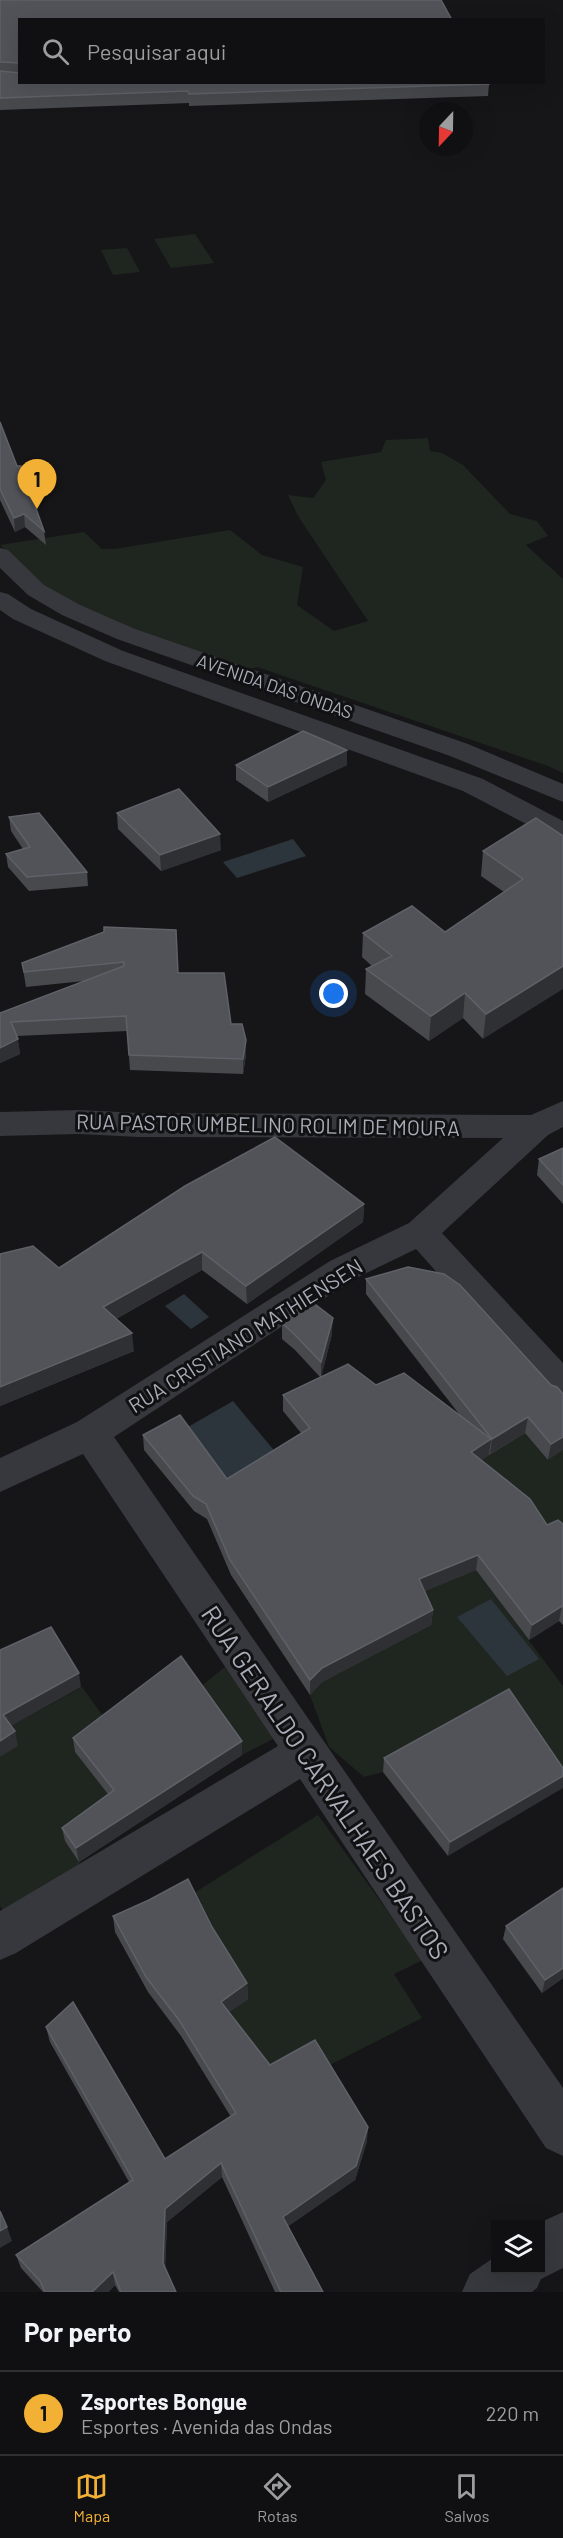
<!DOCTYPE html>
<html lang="pt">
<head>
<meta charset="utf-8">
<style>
  body { margin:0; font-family:Barlow,sans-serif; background:#19191b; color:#f1f3f6 }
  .controls { position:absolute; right:18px; bottom:18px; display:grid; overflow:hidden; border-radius:0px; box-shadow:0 6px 24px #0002 }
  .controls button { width:54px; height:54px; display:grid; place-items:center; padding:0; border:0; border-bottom:2px solid #303032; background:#101012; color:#f1f3f6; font:30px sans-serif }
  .compass { position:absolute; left:419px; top:102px; width:54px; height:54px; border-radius:50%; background:#101012; box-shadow:0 6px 24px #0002; rotate:202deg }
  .you { position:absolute; left:334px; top:994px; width:21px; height:21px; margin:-15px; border:4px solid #fff; border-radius:50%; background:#1a73e8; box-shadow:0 0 0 9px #1a73e833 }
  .badge { display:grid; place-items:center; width:39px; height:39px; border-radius:50%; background:#f2b134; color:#111; font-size:20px; font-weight:700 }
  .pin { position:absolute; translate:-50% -50px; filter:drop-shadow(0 2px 3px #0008) }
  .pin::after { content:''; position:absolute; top:32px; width:21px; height:18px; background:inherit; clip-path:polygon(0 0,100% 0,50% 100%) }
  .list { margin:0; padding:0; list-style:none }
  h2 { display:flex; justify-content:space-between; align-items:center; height:78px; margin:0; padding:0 24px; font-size:26px }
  h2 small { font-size:20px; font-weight:400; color:#9c9d9f }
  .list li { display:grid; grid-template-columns:39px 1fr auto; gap:18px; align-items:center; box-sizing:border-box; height:84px; padding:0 24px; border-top:2px solid #303032 }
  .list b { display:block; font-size:22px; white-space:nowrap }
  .list p { margin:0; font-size:20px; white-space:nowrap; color:#9c9d9f }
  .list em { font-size:20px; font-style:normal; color:#9c9d9f }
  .icon { flex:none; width:33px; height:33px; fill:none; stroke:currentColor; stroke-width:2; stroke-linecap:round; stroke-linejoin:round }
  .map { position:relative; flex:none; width:563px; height:2292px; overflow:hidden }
  .search { position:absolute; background:#101012; box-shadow:0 6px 24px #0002; left:18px; right:18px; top:18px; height:66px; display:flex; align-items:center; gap:15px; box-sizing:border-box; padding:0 21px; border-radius:0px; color:#9c9d9f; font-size:22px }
  .sheet { height:162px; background:#101012 }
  nav { display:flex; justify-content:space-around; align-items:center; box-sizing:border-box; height:84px; border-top:2px solid #303032; background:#101012; font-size:16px; color:#9c9d9f }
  nav a { display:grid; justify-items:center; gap:3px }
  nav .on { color:#f2b134 }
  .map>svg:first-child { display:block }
  .green { fill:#1e261f }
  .water { fill:#2c353c }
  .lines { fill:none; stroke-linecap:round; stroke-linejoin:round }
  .street { fill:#37383d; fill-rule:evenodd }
  .wall { fill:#47494d }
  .shaded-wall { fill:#2f3033 }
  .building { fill:#525359; stroke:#5f6168; stroke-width:1.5 }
  .labels { text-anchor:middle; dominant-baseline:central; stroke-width:6; stroke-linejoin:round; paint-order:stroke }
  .far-street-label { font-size:18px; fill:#a8adb8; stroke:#111113 }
  .street-label { font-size:21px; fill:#a8adb8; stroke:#111113 }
  .near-street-label { font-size:26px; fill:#a8adb8; stroke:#111113 }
</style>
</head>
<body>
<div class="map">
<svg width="563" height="2292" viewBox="0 0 563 2292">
  <rect width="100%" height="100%" fill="#161618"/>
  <g class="green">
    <path d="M195,234L214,263L171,268L154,239Z"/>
    <path d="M127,248L140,272L113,275L101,250Z"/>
    <path d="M428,438L430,451L442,453L463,465L510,514L537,521L548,536L526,545L563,579V773L548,766L257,667L244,671C179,646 107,626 48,588C30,577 15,560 0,545L84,532L102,549H115L230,530L262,555L303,567L297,605L334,631L368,621L298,516L288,495L313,498L326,480L321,462L381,452L386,440Z"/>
    <path d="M506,1410L548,1459L563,1450V1535L544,1540L471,1466L502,1447Z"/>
    <path d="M476,1570L563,1686V1786L383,1772L364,1777L329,1747L310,1695L322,1682L431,1625L418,1594Z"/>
    <path d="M225,1667L277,1737L242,1755L196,1690Z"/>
    <path d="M82,1687L110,1726L75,1752L116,1803L65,1841L81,1865L4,1912L0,1906V1757L18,1745L6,1729Z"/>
    <path d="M318,1815L423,1960L394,1974L422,2018L324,2068L270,2080L222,2017L189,1896Z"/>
  </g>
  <g class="water">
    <path d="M293,839L306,856L237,878L223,862Z"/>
    <path d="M184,1294L209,1317L191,1329L165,1306Z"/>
    <path d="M233,1401L282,1460L226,1493L181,1431Z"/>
    <path d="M491,1599L539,1659L507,1676L457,1617Z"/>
  </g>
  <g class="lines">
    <g class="street">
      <path d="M0,548L8,550L44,585L80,605L135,629L468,744L563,784V802L450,756L117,639L62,615L28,595L0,568Z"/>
      <path d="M0,592L8,594L31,609L123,651L483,779L563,821V840L553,838L463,791L105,661L13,619L0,610Z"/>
      <path d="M563,1101V1127L548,1135L442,1233L563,1363V1403L550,1399L416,1249L354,1279L114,1437L563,2088V2156L546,2148L300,1779L16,1953L0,1960V1911L278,1746L83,1454L0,1492V1458L77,1422L330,1261L409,1223L503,1138L139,1137L79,1134L0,1136V1112L79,1110L139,1113L531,1115Z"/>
      <path d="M563,2212V2268L541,2279L537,2288L532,2292H462L470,2274L496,2256V2270H540V2224H537Z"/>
    </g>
  </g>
  <g class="wall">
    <path d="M0,0L20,20V82L489,84L488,96L189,106V103L0,110Z"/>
    <path d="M0,422L17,466L44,531L46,545L25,527L15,532L0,500Z"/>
    <path d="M347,750V765L268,802L236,780V765Z"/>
    <path d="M117,813L221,850L161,871L118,829Z"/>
    <path d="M9,817L87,872L88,886L29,891L8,867L6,854L23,849L11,831Z"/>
    <path d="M563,836L483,1039L463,1018L429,1041L365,994L366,969L372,966L362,957L363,933L445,932L504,892L481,876L483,851Z"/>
    <path d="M104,932L178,973L231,1024L246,1040V1055L243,1074L130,1070L127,1031L17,1036L20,1054L0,1063V1013L84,981L26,987L22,963Z"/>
    <path d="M563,1148V1204L537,1175L539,1159Z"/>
    <path d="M364,1204L363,1222L247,1304L202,1270L116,1319L134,1351L0,1406V1254L59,1268Z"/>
    <path d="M366,1279L551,1385L563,1394L548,1460L525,1433L481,1460L547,1525L563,1524V1625L559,1621L529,1640L476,1570L425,1591L433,1610L431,1625L322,1682L310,1695L231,1575L207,1519L194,1511L144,1450L143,1435L227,1479L301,1433L283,1411V1395L320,1377L295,1350L282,1339V1323L332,1334L321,1377L376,1385L459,1414L366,1294Z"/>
    <path d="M509,1689L448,1856L383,1772L384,1758Z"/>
    <path d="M73,1738L242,1741V1755L79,1862L65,1841L62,1828L108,1794L75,1752Z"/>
    <path d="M113,1916L212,1927L247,1983L248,1999L229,2012L270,2065L367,2141L355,2180L288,2226L323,2292H275L222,2177L167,2222L165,2268L176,2292H119L115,2285L108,2292H43L21,2268L16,2255L129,2182L50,2042L46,2027L165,2159L231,2117L181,2036L148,1992L115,1932Z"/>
    <path d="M506,1926L563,1978L542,1993L503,1939Z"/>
  </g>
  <g class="shaded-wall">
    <path d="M24,514L25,527L15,532L14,518Z"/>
    <path d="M347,750V765L268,802V787Z"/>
    <path d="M220,834L221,850L161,871L160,855Z"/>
    <path d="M563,966V989L483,1039L486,1014Z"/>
    <path d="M465,993L463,1018L429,1041L431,1016Z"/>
    <path d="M18,1039L20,1054L0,1063V1048Z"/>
    <path d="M246,1040V1055L243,1074V1059Z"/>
    <path d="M364,1204L363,1222L247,1304L246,1286Z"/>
    <path d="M202,1252V1270L105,1325L103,1307Z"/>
    <path d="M333,1318L332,1334L321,1378V1362Z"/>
    <path d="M132,1333L134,1351L0,1406V1387Z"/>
    <path d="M528,1417L525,1433L490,1454L492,1439Z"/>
    <path d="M563,1437V1450L548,1460L551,1444Z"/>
    <path d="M491,1439L489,1455L469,1467L471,1452Z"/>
    <path d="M478,1555L476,1570L418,1594L419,1579Z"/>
    <path d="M562,1606L559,1621L529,1640L532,1625Z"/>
    <path d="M433,1610L431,1625L322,1682L310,1695V1680L322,1668Z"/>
    <path d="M79,1673L81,1687L6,1729L3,1715Z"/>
    <path d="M15,1731L18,1746L0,1757V1741Z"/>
    <path d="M242,1741V1755L79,1862L76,1848Z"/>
    <path d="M563,1776V1788L448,1856L450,1842Z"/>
    <path d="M563,1968V1978L542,1993L545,1980Z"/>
    <path d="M247,1983L248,1999L222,2017L221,2002Z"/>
    <path d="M368,2127L367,2141L355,2180L283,2230V2217Z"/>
    <path d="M221,2163L222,2177L167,2222L165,2276L163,2263L165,2209Z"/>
    <path d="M7,2227L12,2241L0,2248V2231Z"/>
    <path d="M113,2272L115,2285L108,2292H92Z"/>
  </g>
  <g class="building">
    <path d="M0,0H441L452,20H20V63L0,62Z"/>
    <path d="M20,69V82H488L489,84L189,94L188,91L0,98V71L19,73Z"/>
    <path d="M0,422L17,466H21L44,531L24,514L14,518L0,489Z"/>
    <path d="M303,731L347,750L268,787L236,765Z"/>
    <path d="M179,789L220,834L160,855L117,813Z"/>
    <path d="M39,813L87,872L27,877L6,854L30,847L9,817Z"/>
    <path d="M536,818L563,836V966L486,1014L465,993L431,1016L366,969L392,956L363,933L412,906L445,932L523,879L483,851Z"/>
    <path d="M104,927L176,930L178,973H224L231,1024H242L246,1040L243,1059L129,1055L126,1016L11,1022L18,1039L0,1048V1013L124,966V962L24,972L22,963L104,932Z"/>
    <path d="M275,1137L364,1204L246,1286L202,1252L103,1307L132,1333L0,1387V1254L33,1246L59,1268L185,1186Z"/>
    <path d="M563,1148V1185L539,1159Z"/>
    <path d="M408,1267L444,1274L460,1285L551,1385L557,1387L563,1394V1437L551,1444L528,1417L492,1439L366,1279Z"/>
    <path d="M307,1298L333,1318L321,1362L295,1335L282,1323Z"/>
    <path d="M348,1364L376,1385L404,1373L491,1439L471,1452L530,1499L547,1525L558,1520L563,1524V1607L562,1606L532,1625L478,1555L419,1579L433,1610L322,1668L310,1680L230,1560L206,1504L193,1496L143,1435L180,1415L227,1479L310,1428L283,1395Z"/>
    <path d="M51,1627L79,1673L3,1715L15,1731L0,1741V1650Z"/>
    <path d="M181,1656L242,1741L76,1848L62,1828L114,1790L73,1738Z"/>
    <path d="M509,1689L563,1768V1776L450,1842L384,1758Z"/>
    <path d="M188,1879L212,1927L247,1983L221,2002L270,2065L315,2040L368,2127L356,2166L283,2217L323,2292H281L221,2163L165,2209L163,2263L176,2292H121L113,2272L92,2292H45L40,2281L16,2255L133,2180L46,2027L73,2002L165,2159L236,2113L179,2020L146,1977L113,1916L149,1900Z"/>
    <path d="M563,1888V1968L545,1980L506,1926Z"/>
    <path d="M0,2211L7,2227L0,2231Z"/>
  </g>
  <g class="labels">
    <g class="far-street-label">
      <text transform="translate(275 686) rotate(19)">AVENIDA DAS ONDAS</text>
    </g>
    <g class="street-label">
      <text transform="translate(268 1124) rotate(1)">RUA PASTOR UMBELINO ROLIM DE MOURA</text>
      <text transform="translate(245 1335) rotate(-32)">RUA CRISTIANO MATHIENSEN</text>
    </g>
    <g class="near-street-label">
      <text transform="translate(326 1782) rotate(56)">RUA GERALDO CARVALHAES BASTOS</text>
    </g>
  </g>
</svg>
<div class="controls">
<button><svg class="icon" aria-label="layers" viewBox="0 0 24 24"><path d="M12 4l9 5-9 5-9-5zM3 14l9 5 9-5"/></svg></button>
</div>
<svg class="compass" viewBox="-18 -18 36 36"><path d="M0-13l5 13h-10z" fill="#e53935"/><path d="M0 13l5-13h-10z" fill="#9c9d9f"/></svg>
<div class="you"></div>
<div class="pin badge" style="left:37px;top:509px">1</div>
<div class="search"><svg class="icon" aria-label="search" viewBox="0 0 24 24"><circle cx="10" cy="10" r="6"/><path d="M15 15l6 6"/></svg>Pesquisar aqui</div>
</div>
<section class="sheet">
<h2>Por perto<small></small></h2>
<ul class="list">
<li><span class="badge">1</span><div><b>Zsportes Bongue</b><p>Esportes · Avenida das Ondas</p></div><em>220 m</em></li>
</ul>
</section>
<nav>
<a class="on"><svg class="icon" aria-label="map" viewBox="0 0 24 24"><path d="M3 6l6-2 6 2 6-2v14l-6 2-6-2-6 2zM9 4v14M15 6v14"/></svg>Mapa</a>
<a><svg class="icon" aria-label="directions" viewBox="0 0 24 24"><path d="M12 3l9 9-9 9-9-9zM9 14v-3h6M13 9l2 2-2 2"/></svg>Rotas</a>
<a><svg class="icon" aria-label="saved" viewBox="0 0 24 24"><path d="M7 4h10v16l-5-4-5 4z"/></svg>Salvos</a>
</nav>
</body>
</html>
